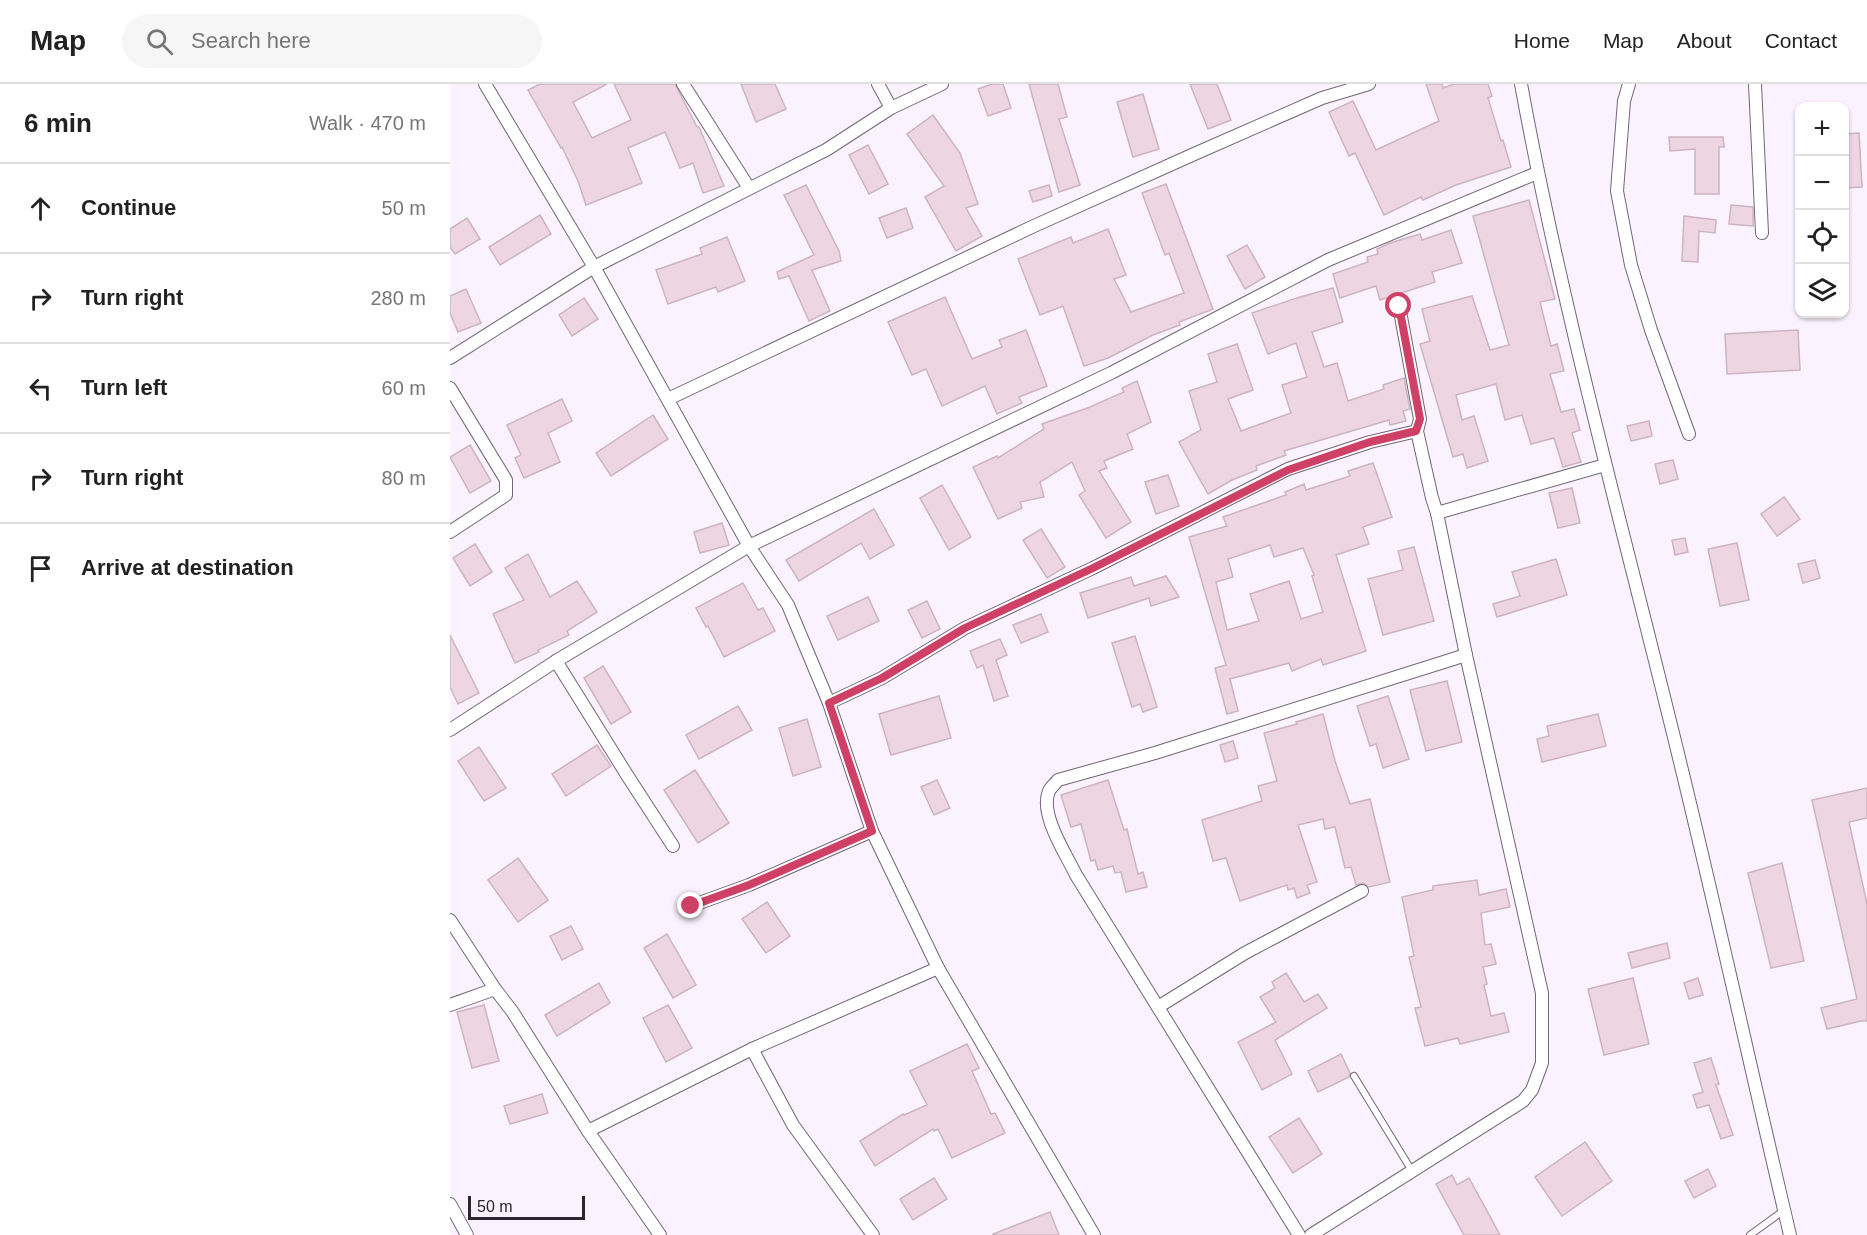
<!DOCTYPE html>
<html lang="en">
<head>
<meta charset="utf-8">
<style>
  body { margin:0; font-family:Helvetica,sans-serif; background:#f6f6f6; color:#222 }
  .controls { position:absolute; right:18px; top:18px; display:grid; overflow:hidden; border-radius:12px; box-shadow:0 2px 4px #0004 }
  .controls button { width:54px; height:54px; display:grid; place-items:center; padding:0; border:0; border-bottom:2px solid #e0e0e0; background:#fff; color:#222; font:30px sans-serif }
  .scale { position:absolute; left:18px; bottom:15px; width:117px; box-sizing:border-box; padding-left:6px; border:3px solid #2b262d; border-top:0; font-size:16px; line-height:21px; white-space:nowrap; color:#2b262d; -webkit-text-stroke:4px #faf2fe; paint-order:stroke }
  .stop { position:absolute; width:18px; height:18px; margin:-14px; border:4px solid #cf4067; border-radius:50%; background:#fff }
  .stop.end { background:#cf4067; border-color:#fff; box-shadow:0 2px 6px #0008 }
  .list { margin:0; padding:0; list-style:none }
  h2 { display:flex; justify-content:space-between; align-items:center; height:78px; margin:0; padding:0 24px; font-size:26px }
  h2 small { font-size:20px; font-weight:400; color:#767676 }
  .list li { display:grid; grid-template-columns:39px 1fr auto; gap:18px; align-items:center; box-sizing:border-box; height:90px; padding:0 24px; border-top:2px solid #e0e0e0 }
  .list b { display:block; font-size:22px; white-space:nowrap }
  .list em { font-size:20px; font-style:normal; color:#767676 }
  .icon { flex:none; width:33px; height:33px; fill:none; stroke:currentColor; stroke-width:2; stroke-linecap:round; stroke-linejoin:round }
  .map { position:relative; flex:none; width:1417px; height:1151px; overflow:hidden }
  header { display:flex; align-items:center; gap:36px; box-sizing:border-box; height:84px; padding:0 30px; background:#fff; border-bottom:2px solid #e0e0e0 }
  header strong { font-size:28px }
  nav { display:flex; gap:33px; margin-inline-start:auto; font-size:21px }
  .search { width:420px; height:54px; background:#f6f6f6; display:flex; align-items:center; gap:15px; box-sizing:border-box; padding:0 21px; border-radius:33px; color:#767676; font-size:22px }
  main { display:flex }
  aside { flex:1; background:#fff }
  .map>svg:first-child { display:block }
  .building { fill:#edd6e1; stroke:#ccb5c0; stroke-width:1.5; fill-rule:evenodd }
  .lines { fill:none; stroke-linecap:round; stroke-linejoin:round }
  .lane-casing { stroke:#726677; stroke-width:8 }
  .street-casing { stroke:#726677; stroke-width:14 }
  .lane { stroke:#fff; stroke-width:6 }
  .street { stroke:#fff; stroke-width:12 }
  .route { stroke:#cf4067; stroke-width:8 }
</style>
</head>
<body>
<header>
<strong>Map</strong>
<div class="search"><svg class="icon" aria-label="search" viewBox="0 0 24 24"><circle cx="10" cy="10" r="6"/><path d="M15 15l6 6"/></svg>Search here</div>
<nav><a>Home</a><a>Map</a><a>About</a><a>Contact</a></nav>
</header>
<main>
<aside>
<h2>6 min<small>Walk · 470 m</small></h2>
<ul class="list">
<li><svg class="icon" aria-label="ahead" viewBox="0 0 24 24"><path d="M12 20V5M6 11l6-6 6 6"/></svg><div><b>Continue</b></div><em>50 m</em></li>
<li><svg class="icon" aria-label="right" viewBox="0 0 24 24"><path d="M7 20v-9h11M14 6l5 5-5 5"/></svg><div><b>Turn right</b></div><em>280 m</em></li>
<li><svg class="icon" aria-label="left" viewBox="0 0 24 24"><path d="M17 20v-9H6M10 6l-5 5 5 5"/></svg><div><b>Turn left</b></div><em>60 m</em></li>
<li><svg class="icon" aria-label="right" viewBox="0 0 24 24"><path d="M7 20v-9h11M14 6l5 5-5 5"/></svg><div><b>Turn right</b></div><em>80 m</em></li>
<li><svg class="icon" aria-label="arrive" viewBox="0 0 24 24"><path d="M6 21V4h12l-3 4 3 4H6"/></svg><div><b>Arrive at destination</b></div></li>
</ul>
</aside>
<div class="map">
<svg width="1417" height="1151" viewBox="0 0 1417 1151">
  <rect width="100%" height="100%" fill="#faf2fe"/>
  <g class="building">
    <path d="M90,0H157L123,18L142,54L181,36L164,0H225L247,43H249L274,102L253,109L243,79L230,84L215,48L178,64L192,99L136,121L128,97L112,63L111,64L78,6Z"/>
    <path d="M291,0H325L336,25L306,38Z"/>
    <path d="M542,0H553L561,24L538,32L528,5Z"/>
    <path d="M579,0H608L617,33L609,35L630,101L609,108Z"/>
    <path d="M740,0H767L781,36L758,45Z"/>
    <path d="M976,0H992L993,4L1004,0H1038L1042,12L1038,14L1051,57L1053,56L1061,83L1006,101L973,116L971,113L934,131L905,69L899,72L879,28L903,17L926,66L989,37Z"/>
    <path d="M693,10L709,65L683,73L667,18Z"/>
    <path d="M483,31L510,69L528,120L516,124L532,152L506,167L475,113L494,102L457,50Z"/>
    <path d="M1409,49L1412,103L1395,104V50Z"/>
    <path d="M1219,53H1273L1274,63H1269V110H1245V65L1220,67Z"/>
    <path d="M418,61L438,100L419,110L399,71Z"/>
    <path d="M716,100L763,225L729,238L730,241L703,251L658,274L634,282L613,222L590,231L568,175L621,153L623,159L658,145L676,191L664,195L681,228L734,209L719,169L715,171L692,109Z"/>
    <path d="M356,101L389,167L391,177L362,186L380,227L359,237L339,192L329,195L327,188L364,171L334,111Z"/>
    <path d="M599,101L602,112L583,118L579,107Z"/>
    <path d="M1079,116L1105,215L1090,218L1101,262L1107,260L1114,287L1100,290L1111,328L1124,325L1130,346L1122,349L1131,378L1113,383L1104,354L1081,360L1072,331L1055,336L1046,300L1006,311L1012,336L1024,332L1038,377L1017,384L1013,370L1003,373L970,260L980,257L972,225L1022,212L1040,266L1059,261L1023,132Z"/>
    <path d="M1281,121L1303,123V142L1279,140Z"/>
    <path d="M456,124L463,144L437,154L429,134Z"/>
    <path d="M90,131L101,150L50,181L39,163Z"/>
    <path d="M1234,132L1266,136L1265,149L1249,147L1248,178L1232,177Z"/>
    <path d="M17,134L30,155L5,170L0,163V145Z"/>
    <path d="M1001,146L1012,179L982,188L985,198L930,216L926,202L890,214L883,190L918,178L917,173L928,170L927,165L940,159L970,150L972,156Z"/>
    <path d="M277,153L295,197L268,208L266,203L218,220L206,186L252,170L250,164Z"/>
    <path d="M797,161L815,193L795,205L777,172Z"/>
    <path d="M883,204L893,238L862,248L874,283L887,279L898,317L934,305L933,301L954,294L960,325L953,327L956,337L940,341L939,336L834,367L836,371L806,382L807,386L782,396L758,410L729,358L751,346L739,307L767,298L758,270L787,260L803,306L778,315L791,347L841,329L832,301L857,293L846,259L818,270L802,229L850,213Z"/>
    <path d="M16,205L31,239L8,248L0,229V212Z"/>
    <path d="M495,213L522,275L552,263L549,256L576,246L597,302L569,313L572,319L547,330L535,302L492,322L476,285L462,291L438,238Z"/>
    <path d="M134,214L148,235L122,252L109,231Z"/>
    <path d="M1348,246L1350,286L1277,290L1275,250Z"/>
    <path d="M687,297L701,338L677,350L683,365L654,377L657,384L649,387L681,438L656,454L629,411L635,407L622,378L590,398L594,413L570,418L572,424L548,435L523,383L547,372L548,374L594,345L592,340L640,323L674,308L672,304Z"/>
    <path d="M112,315L122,337L98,349L110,378L74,394L65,374L71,371L57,341Z"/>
    <path d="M203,331L218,355L161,392L146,369Z"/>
    <path d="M1199,337L1202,352L1181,357L1177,342Z"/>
    <path d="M20,361L41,397L20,409L0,373Z"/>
    <path d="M1223,376L1228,395L1210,400L1205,380Z"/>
    <path d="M923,379L942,433L913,443L919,460L886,471L916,567L873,581L871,575L842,587L839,579L780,595L788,627L777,630L765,584L776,581L739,453L777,442L773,433L836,411L835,408L854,400L856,406L900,392L898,387ZM820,461L824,473L853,464L864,491L862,492L873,528L851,535L839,497L800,510L809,537L777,546L766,498L783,493L778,475Z"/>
    <path d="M718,391L729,422L706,430L695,398Z"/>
    <path d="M492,401L521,453L499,466L470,414Z"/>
    <path d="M1122,404L1130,439L1108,444L1099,409Z"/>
    <path d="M1334,413L1350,435L1327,452L1311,430Z"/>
    <path d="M424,425L444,461L420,475L411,459L349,497L336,476Z"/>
    <path d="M272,439L279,461L250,469L244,448Z"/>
    <path d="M591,445L615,483L597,494L573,456Z"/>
    <path d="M1235,454L1238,468L1225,471L1222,456Z"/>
    <path d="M1287,459L1299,516L1270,522L1258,465Z"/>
    <path d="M25,460L42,488L20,502L3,474Z"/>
    <path d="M964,463L984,537L933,551L918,495L953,486L948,467Z"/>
    <path d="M78,470L100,513L127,497L147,528L117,547L119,551L88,566L89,568L65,579L43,530L74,516L55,484Z"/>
    <path d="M1106,475L1117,511L1047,533L1043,520L1070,512L1062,488Z"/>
    <path d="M1365,476L1370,494L1353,499L1348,480Z"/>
    <path d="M716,492L729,513L701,522L699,514L638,534L630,509L681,493L684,502Z"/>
    <path d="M293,499L308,526L313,524L325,547L274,573L258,542L256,543L246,524Z"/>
    <path d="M418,513L429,537L388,556L377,532Z"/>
    <path d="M477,517L490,545L472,554L458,526Z"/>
    <path d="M591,530L598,548L571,559L563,541Z"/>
    <path d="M0,551L29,609L8,620L0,603Z"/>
    <path d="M685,552L707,623L693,628L690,620L682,623L662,559Z"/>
    <path d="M550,555L557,571L546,576L558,612L544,617L533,581L527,584L520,567Z"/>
    <path d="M153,582L181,628L161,640L134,594Z"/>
    <path d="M997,597L1012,658L976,667L960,606Z"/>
    <path d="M489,612L501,654L441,671L429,630Z"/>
    <path d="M938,612L959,675L933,684L926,660L920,662L907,622Z"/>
    <path d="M288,622L302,646L249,675L236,651Z"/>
    <path d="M873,630L885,677L900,720L920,715L940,798L919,803L913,799L906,801L901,783L895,784L885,743L875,745L873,735L848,741L867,798L857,801L860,809L847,814L844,804L838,806L837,801L790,817L776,774L763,777L752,736L812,717L808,702L827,697L814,649L847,640L846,638Z"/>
    <path d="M1148,630L1156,662L1092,678L1087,655L1099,652L1097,642Z"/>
    <path d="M357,635L371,683L343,692L329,644Z"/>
    <path d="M783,657L788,674L775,678L770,661Z"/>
    <path d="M147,661L161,682L116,712L102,690Z"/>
    <path d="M29,663L56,704L34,717L8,677Z"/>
    <path d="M245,686L279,739L248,759L214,706Z"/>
    <path d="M487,696L500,724L484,731L471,703Z"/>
    <path d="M658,696L674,746L677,745L688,790L693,788L697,803L676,808L671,788L665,789L663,782L648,786L645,776L641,777L631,740L621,743L611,711Z"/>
    <path d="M1417,704V734L1399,738L1417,820V937H1411L1377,945L1371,924L1407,915L1362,716Z"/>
    <path d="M68,774L98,816L68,838L38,796Z"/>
    <path d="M1332,779L1354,877L1321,884L1298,789Z"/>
    <path d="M1027,796L1029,811L1056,805L1060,823L1031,829L1035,861L1041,860L1046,880L1033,883L1037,900L1034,901L1041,932L1054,929L1059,948L1010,960L1008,954L975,962L965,924L971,923L959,873L964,872L952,813L983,806V802Z"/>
    <path d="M317,818L340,852L316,869L292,835Z"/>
    <path d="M121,842L133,865L112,876L100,852Z"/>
    <path d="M217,850L246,901L223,914L194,864Z"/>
    <path d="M1217,859L1220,874L1182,884L1178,869Z"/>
    <path d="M836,889L854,918L868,910L877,924L825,956L842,990L812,1006L788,958L826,938L810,913L825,904L822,898Z"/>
    <path d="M1183,894L1199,960L1154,971L1138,905Z"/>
    <path d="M1248,894L1253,911L1239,915L1234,899Z"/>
    <path d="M149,899L160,919L107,952L95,931Z"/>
    <path d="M34,921L49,977L22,984L7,928Z"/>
    <path d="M218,921L242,964L216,978L193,934Z"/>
    <path d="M517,960L529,984L522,987L541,1030L545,1029L555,1049L502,1074L488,1045L484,1047L483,1045L425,1082L410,1057L453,1030L454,1031L477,1021L460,987Z"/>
    <path d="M891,970L900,989L899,993L868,1008L858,987Z"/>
    <path d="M1261,974L1269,1000L1266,1001L1283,1051L1271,1055L1259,1021L1247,1024L1243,1011L1253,1008L1244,979Z"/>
    <path d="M92,1010L98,1029L60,1040L54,1022Z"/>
    <path d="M849,1034L872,1070L843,1089L819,1053Z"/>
    <path d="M1135,1058L1162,1097L1112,1132L1085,1093Z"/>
    <path d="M1258,1085L1266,1102L1244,1114L1235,1097Z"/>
    <path d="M1002,1091L1007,1101L1019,1094L1050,1151H1014L986,1100Z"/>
    <path d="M484,1094L497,1115L463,1136L450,1115Z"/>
    <path d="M600,1128L609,1151H543V1150Z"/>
  </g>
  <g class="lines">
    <g class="lane-casing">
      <g id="lane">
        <path d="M904,992L962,1087"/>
        <path d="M1300,1151L1333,1127"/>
      </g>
    </g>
    <g class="street-casing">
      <g id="street">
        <path d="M35,0L144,183L299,462L338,521L379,619L422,747L488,884L644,1151"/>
        <path d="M233,0L299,104"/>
        <path d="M428,0L441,24"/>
        <path d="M1071,0C1113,230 1176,455 1231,682C1269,838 1303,995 1340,1151"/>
        <path d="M1179,0L1174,17L1167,107L1181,181L1201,246L1239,350"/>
        <path d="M1305,0L1312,149"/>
        <path d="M949,222L970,335L967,347L982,414L987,429L1155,381"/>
        <path d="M0,274L144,183L376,66L441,24L492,0"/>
        <path d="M0,304L56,396V411L0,448"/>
        <path d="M218,315L584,142L742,71L872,14L919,0"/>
        <path d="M106,577L177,691L223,762"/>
        <path d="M379,619L432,594L515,544L643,484L838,385L920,358L967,347"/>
        <path d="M0,646L106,577L299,462L661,289L878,176L1087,89"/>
        <path d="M241,822L299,801L422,747"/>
        <path d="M0,836L45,905L62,927L138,1047L210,1151"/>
        <path d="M0,921L45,905"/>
        <path d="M708,923L795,869L912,807"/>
        <path d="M302,965L343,1041L423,1151"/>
        <path d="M138,1047L302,965L488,884"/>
        <path d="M0,1120L17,1151"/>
        <path d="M849,1151L626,791C616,770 589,730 599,707C601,703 605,700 608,696L705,669L1016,571"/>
        <path d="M861,1151L1073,1017L1082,1006L1092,979V909L1016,571L987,429"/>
      </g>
    </g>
    <use href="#lane" class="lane"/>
    <use href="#street" class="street"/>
  </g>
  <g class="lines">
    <path class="route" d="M241,822L299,801L422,747L379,619L432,594L515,544L643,484L838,386L920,358L966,347L970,335L949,222"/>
  </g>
</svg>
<div class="controls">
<button>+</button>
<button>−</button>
<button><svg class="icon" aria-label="locate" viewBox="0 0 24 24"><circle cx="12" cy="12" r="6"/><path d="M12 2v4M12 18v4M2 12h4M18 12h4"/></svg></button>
<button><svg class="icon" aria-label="layers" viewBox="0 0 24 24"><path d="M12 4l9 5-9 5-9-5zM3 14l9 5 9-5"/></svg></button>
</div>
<div class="scale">50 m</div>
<div class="stop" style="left:949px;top:222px"></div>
<div class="stop end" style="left:241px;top:822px"></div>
</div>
</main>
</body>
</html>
